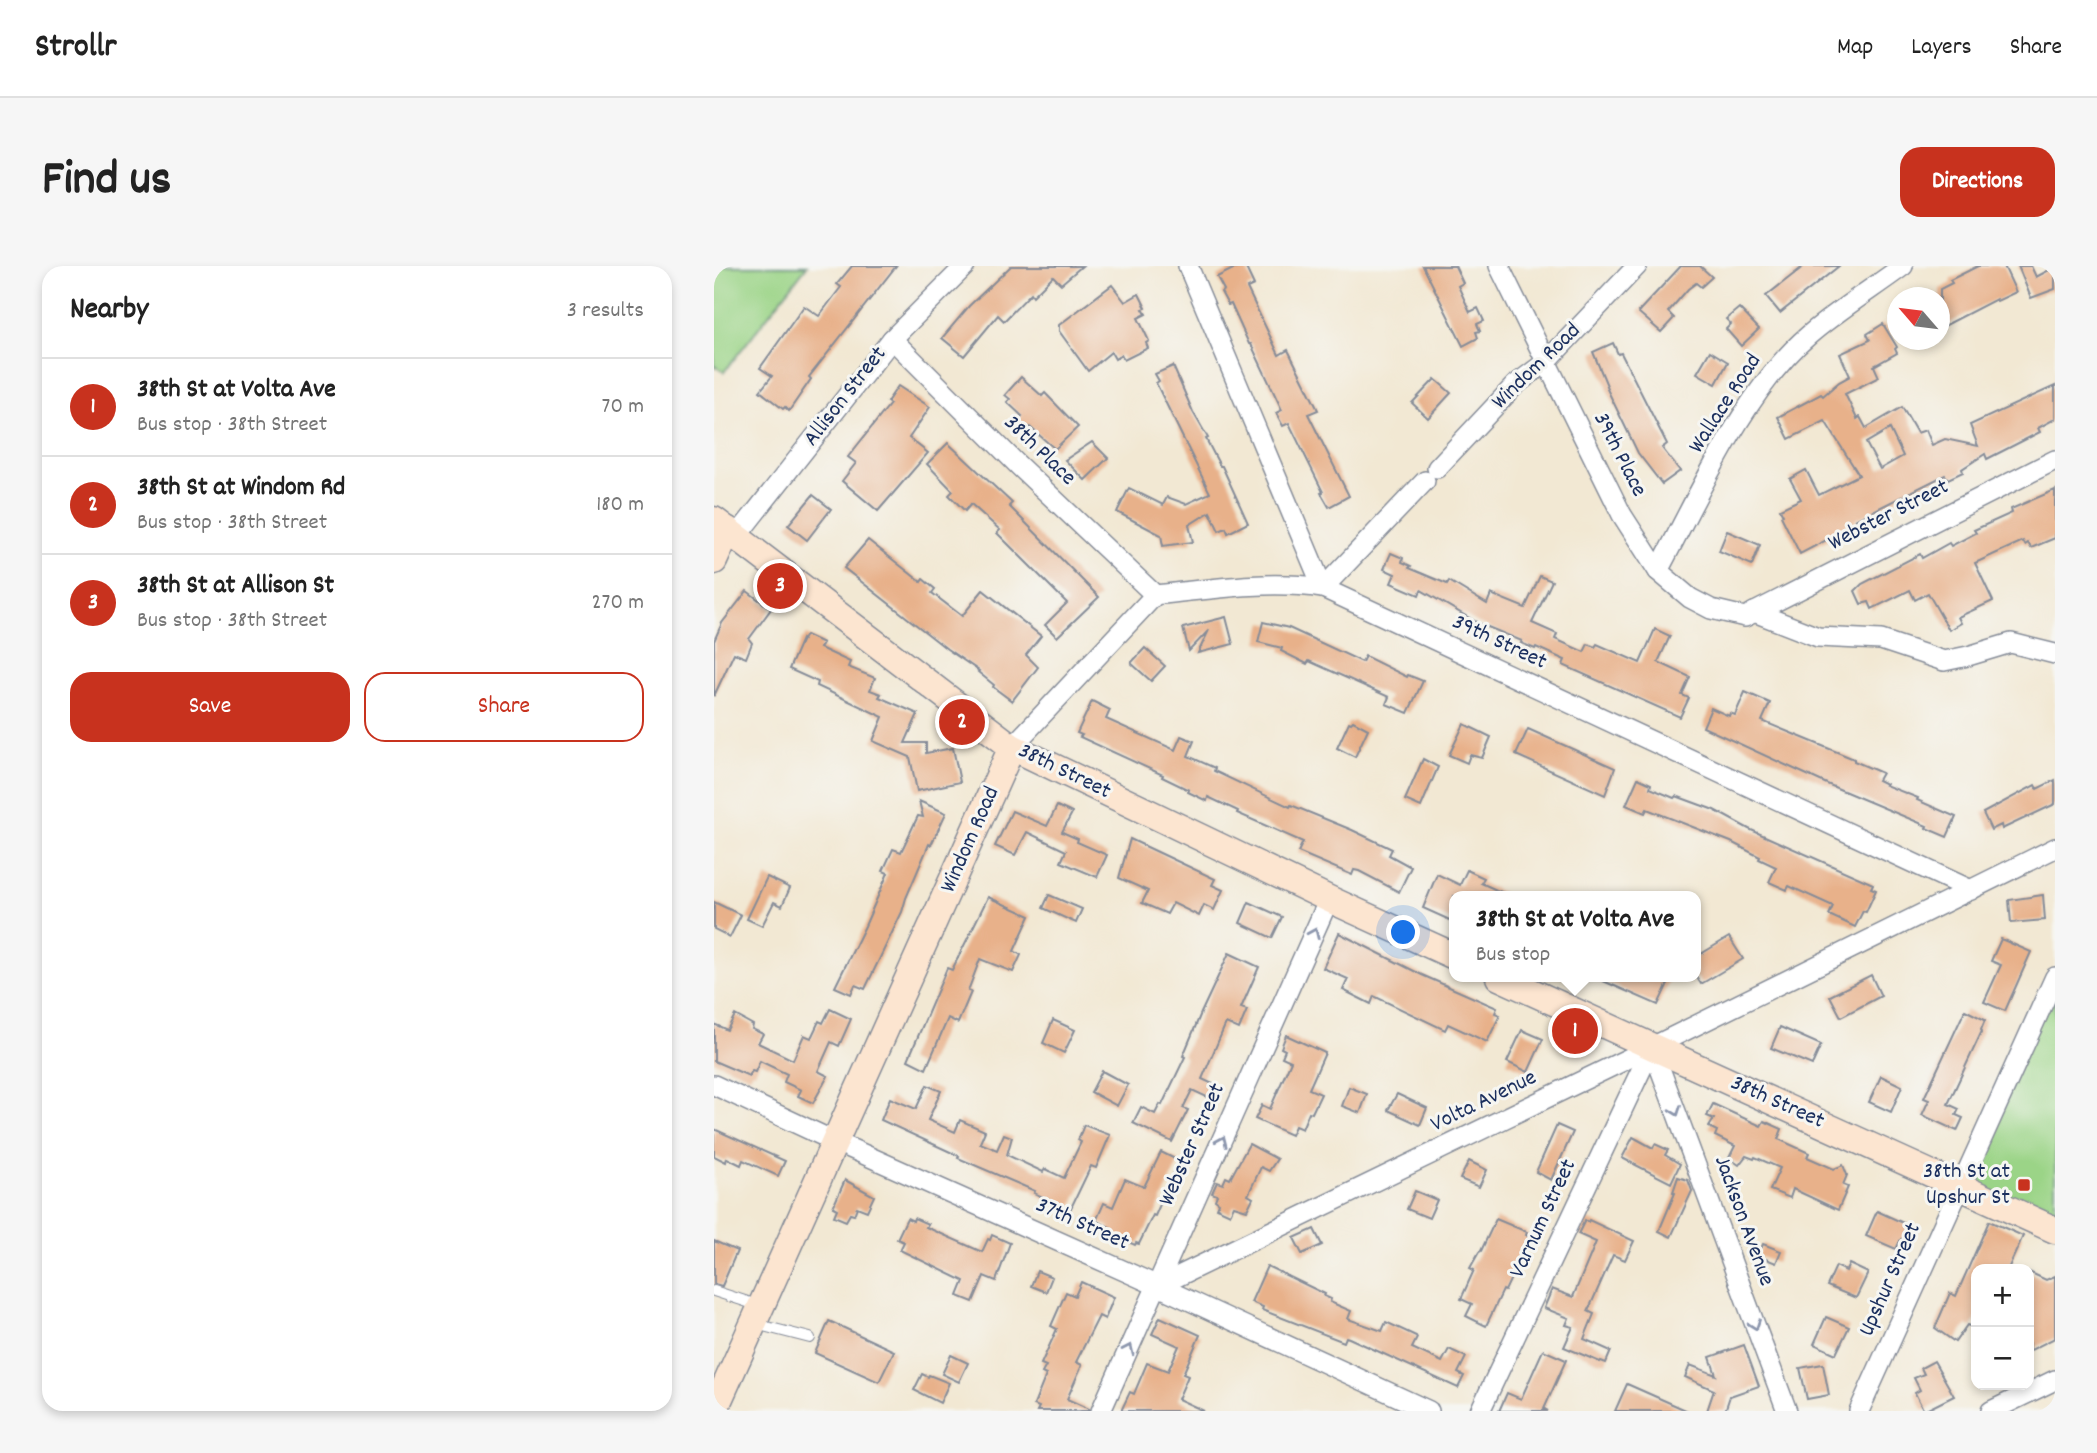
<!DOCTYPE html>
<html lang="en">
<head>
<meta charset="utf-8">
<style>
  body { margin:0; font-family:Dekko,sans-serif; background:#f6f6f6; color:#222 }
  .controls { position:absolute; right:21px; bottom:21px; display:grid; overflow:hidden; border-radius:14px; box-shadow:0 4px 10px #0003 }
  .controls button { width:63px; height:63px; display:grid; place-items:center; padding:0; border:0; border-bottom:2px solid #e0e0e0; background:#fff; color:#222; font:35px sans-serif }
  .compass { position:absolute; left:1173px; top:21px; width:63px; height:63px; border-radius:50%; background:#fff; box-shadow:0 4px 10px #0003; rotate:298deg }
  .you { position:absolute; left:690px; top:667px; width:24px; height:24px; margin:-18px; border:5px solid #fff; border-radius:50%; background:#1a73e8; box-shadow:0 0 0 10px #1a73e833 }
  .badge { display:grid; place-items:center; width:46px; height:46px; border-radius:50%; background:#c8321e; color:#fff; font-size:23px; font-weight:700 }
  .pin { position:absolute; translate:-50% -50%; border:4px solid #fff; box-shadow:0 2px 7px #0006 }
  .popup { position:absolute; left:735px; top:625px; width:252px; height:91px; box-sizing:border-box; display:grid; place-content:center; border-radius:14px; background:#fff; filter:drop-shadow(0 2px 5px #0005); font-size:23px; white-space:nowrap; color:#767676 }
  .popup b { font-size:26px; color:#222 }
  .popup::after { content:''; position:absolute; left:50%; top:100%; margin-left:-14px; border:14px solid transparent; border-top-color:#fff }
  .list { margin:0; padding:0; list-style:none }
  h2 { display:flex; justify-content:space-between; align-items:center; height:91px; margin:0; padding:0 28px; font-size:30px }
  h2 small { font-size:23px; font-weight:400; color:#767676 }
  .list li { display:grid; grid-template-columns:46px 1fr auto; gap:21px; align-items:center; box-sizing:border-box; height:98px; padding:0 28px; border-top:2px solid #e0e0e0 }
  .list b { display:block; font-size:26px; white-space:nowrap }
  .list p { margin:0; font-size:23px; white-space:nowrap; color:#767676 }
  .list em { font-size:23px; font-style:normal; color:#767676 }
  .actions { display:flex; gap:14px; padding:21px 28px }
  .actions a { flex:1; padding:16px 0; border:2px solid #c8321e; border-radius:21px; text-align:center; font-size:24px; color:#c8321e }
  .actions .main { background:#c8321e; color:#fff }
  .map { position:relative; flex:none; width:1341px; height:1145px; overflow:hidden; border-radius:21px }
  header { display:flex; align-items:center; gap:42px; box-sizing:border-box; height:98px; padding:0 35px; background:#fff; border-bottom:2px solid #e0e0e0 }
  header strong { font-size:33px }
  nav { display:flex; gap:38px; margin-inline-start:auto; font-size:24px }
  .intro { display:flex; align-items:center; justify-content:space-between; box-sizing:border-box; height:168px; padding:0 42px }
  h1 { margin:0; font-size:49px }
  .button { padding:18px 32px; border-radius:21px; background:#c8321e; color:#fff; font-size:24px; font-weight:700 }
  main { display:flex; gap:42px; padding:0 42px }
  aside { flex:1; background:#fff; border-radius:21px; box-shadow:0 4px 10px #0003 }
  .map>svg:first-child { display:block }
  .green { fill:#9bd487; stroke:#5b8272; stroke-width:2 }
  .building { fill:#e8b18a; fill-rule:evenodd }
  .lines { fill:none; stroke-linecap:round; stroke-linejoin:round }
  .lane-casing { stroke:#868c98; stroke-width:12 }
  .street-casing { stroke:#868c98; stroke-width:22 }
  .secondary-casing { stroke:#868c98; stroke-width:29 }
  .lane { stroke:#fff; stroke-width:10 }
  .street { stroke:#fff; stroke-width:19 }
  .secondary { stroke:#fce5d0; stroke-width:26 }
  .oneway { stroke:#8d97ae }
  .poi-dot { fill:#c8321e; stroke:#f6f6f2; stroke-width:2.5 }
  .labels { text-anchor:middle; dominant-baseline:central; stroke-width:6; stroke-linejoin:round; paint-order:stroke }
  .street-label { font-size:23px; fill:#1b2f5e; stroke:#f6f6f2 }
  .poi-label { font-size:23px; fill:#1b2f5e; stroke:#f6f6f2; text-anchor:end }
</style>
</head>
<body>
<header>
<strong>Strollr</strong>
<nav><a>Map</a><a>Layers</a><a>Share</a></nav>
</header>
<div class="intro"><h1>Find us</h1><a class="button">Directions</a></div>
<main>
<aside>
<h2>Nearby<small>3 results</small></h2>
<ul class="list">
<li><span class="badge">1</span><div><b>38th St at Volta Ave</b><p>Bus stop · 38th Street</p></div><em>70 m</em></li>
<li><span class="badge">2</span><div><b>38th St at Windom Rd</b><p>Bus stop · 38th Street</p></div><em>180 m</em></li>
<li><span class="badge">3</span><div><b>38th St at Allison St</b><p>Bus stop · 38th Street</p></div><em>270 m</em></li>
</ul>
<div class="actions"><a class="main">Save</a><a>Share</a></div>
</aside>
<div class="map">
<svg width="1341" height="1145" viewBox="0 0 1341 1145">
  <rect width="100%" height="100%" fill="#f6f6f2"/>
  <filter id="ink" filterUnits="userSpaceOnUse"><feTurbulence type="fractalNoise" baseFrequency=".0143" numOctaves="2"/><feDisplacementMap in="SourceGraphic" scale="14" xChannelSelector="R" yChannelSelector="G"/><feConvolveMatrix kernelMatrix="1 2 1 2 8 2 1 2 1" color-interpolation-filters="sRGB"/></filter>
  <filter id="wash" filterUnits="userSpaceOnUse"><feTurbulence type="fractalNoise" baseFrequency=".00686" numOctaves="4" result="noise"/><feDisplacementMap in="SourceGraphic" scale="28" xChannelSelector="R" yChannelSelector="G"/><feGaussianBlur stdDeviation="1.57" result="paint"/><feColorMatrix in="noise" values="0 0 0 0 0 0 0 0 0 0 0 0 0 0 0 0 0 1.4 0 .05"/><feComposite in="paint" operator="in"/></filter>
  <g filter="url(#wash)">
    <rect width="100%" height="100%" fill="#f2e8d3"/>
    <g class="green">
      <path d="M0,0H93L10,106L0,99Z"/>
      <path d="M1341,711V964L1247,920Z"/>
    </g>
    <g id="blocks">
      <g class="building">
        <path d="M138,0H182L95,111L97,113L75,145L71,141L69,143L46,125L58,110L46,102L90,40L105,50L127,21L123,18Z"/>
        <path d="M297,0H368L347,18L339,10L319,30L317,27L290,55L284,49L250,90L228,72L255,40Z"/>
        <path d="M525,0H531L540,19L533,22L565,89L574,84L604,144L594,148L635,230L615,241L607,227L609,226L575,157L569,160L562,147L568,144L537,78H535L517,38L514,39L507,26L510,24L503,11Z"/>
        <path d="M709,0H741L749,17L744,20L756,46L764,42L770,55L763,58L766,65L762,66L764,72L749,80Z"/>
        <path d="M967,0H986L998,11L987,21L982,17L974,23L954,46L960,52L947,66L924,46Z"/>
        <path d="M1090,0H1125L1066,47L1052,30Z"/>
        <path d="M1264,0H1290L1302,26L1283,35L1282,33L1226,62V23L1238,17L1236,14Z"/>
        <path d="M1304,0H1317L1322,11L1341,1V23L1317,32Z"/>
        <path d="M398,19L411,36L425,28L432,42L429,43L432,48L424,52L435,75L432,77L434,82L410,94L407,89L401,93L397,86L374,105L345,65V59Z"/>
        <path d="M1025,42L1045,63L1027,80L1012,63L1017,58L1012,53Z"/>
        <path d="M1169,58L1183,81L1181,83L1183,87L1160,100L1165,111L1131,128L1143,153L1146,151L1152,162L1188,141L1203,167L1212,164L1218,179L1231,173L1264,180L1256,159L1341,120V153L1324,162L1326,166L1273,193L1271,188L1248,203L1249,206L1234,213L1231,209L1141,254L1143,258L1086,288L1067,250L1069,249L1066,243L1087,233L1076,213L1092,204L1105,229L1145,209L1111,155L1075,173L1064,151L1107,128L1109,130L1125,116L1136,110L1126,88L1156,74L1153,68ZM1176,163L1189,190L1166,203L1152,177Z"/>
        <path d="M899,77L904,88L907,87L953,178L948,182L966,205L948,218L924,187L893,123L894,122L879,86Z"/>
        <path d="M996,85L1014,96L1002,118L983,107Z"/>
        <path d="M459,100L479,146L494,172L492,173L506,200H508L534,257L514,267L512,262L505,265L496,246L475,259L479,276L449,280L447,269L403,246L415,222L449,239L453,231L472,238L496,227L442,117L445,115L441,108Z"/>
        <path d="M307,111L328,130L331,127L364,161L341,183L316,161L312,165L302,155L308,150L293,136L296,133L291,129Z"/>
        <path d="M721,113L737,127L714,152L698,137Z"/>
        <path d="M184,120L216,141L195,172L214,187L164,245L128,215L142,197L134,191L176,138L173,136Z"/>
        <path d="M378,176L394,192L371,214L351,194Z"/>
        <path d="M234,177L298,237L295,240L385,331L343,371L331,359L353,337L283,267L286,264L257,238L251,245L235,229L239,225L213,198Z"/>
        <path d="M1341,224V272L1317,282L1314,277L1311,279L1309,275L1261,297L1279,335L1244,351L1247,357L1235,364L1214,327L1201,334L1196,324L1158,343L1155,336L1147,338L1141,325L1148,318L1206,288L1208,292L1235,277L1237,280L1262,267L1260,264L1298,247L1297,243Z"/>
        <path d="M99,229L117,243L93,274L74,259Z"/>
        <path d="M1013,265L1046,279L1038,299L1005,285Z"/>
        <path d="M154,274L207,316L209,313L221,323L218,327L248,350L269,324L327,370L312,389L324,401L298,435L279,421L280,419L264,406L265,405L233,383L130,302Z"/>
        <path d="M677,287L689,292L688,296L697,300L695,302L733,318L735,315L773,338L777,328L811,342L826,310L838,315L818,357L843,368L841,373L870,386L874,378L881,381L883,378L926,397L941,363L956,370L944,396L976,411L968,429L975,432L966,451L849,399L851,394L822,381L821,383L807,377L808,375L764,357L707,324L705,329L677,317L681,308L670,303Z"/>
        <path d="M33,325L57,343L35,373L38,377L32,392L20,387L0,430V375L8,357Z"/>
        <path d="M512,351L519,378L484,387L495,364L475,385L469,362Z"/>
        <path d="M549,356L575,362L648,396L651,390L693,411L694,409L709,415L694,447L672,438L675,431L595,395L593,398L567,385L568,382L544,376Z"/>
        <path d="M92,369L109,377L106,382L136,396L134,401L161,412L156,424L167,428L165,431L204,448L191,477H212V487L239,482L246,516L203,525L196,491L159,475L169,451L103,420L104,416L75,403L88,373L89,374Z"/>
        <path d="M431,382L451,400L437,415L417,397Z"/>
        <path d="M1031,426L1056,437L1048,455L1140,493V495L1168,507L1164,514L1172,518L1171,519L1204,532L1203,534L1242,551L1233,571L1212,562L1213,560L1113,518L989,461L997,442L1015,450L1016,447L1021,449Z"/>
        <path d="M378,435L396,444L392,453L461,484L467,470L480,475L474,490L501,502L500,505L576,541L577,539L638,564L678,583L675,589L697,601L685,626L645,605L640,604L638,609L584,586L589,576L523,547L524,545L494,531L493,535L474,526L475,524L448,511L449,509L366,471L368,469L363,467Z"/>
        <path d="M639,455L654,463L641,491L623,482L635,456L637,457Z"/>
        <path d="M750,458L777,471L768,492L756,489L753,497L735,489Z"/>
        <path d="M814,463L901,502L891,529L802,489Z"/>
        <path d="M709,493L724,501L707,541L691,534Z"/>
        <path d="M924,512L937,518L936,522L960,532L962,530L1000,544L1035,563L1159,618L1157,622L1162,624L1152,646L1149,645L1141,661L1115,649L1119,640L1075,620L1073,624L1055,616L1062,601L1045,593L1046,591L1017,576L933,543L931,547L912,539Z"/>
        <path d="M1341,514V538L1288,563L1287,559L1277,564L1269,547L1321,519L1323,523Z"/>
        <path d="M205,535L232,547L217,579L215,578L192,632L188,646L151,723L141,719L137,728L121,721L151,660L174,607L169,605L179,583L187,586L204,550L209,551Z"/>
        <path d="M343,540L358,547L348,566L364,573L363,576L393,589L383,611L347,596L352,585L313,566L301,589L281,580L298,545L333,560Z"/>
        <path d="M416,573L501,613L498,619L509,624L500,644L490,639L485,650L459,637L453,648L428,637L434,625L405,612Z"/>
        <path d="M753,604L770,612L767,617L796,630H740V656L709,642L723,608L746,619Z"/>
        <path d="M53,611L76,622L68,640L60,636L48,660L33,653Z"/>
        <path d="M335,629L368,643L362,657L329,642Z"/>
        <path d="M1329,629L1331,654L1297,657L1295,634Z"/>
        <path d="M274,631L316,650L300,685L307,689L299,706L266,693L254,725L257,726L244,757L234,752L212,803L194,794L233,702L238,704Z"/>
        <path d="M0,636L27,649L16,671L0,663Z"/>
        <path d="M535,636L568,651L558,672L526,657Z"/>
        <path d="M625,667L708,709L783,742L781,747L786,749L773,776L734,758L731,764L660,730L657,738L629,724L634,713L609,702Z"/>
        <path d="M1015,671L1029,693L987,718L982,710V691Z"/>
        <path d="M1287,673L1317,686L1291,745L1270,736L1287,699L1277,695Z"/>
        <path d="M515,687L545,701L527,742L533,744L525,763L512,757L488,813L501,819L495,832L478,824L469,842L474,844L458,876L419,857L427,841L441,848L446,838L448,839L471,791L469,790L487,747Z"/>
        <path d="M1157,709L1167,730L1127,751L1116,730Z"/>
        <path d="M880,711H957L944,739Z"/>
        <path d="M116,743L137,753L125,780L117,776L104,805L114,810L99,837L84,830L87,824L70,816L73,808L46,795L41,806L38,805L35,810L0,795V758L13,764L21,749L39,759L38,763L49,768L44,777L79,794L90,769L97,772L105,755L109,757Z"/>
        <path d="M1251,744L1271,754L1267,764L1268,765L1234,838L1245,843L1242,849L1249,852L1243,865L1208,849L1215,834L1210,832Z"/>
        <path d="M339,754L361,764L350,787L329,777Z"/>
        <path d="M1066,761L1107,779L1098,799L1057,782Z"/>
        <path d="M808,764L829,773L814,806L793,796Z"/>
        <path d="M572,769L611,787L595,823L607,828L598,847L595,846L588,863L581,860L577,869L541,853L548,839L556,843L577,795L568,791L571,784L567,782Z"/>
        <path d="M388,805L414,819L403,840L377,826Z"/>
        <path d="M1167,810L1188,820L1177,846L1155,836Z"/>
        <path d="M213,819L227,825L214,854L241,866L246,854L271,865L266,877L283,884L290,868L298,871L293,889L329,906L331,903L350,912L367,876L364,874L370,859L396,869L382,902L377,900L356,944L320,927L321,925L244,892L245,890L167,854L176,832L202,843Z"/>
        <path d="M635,821L653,828L646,847L628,840Z"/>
        <path d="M683,828L713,842L706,859L674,844Z"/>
        <path d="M999,838L1047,860L1050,855L1068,863L1064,873L1095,887L1093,891L1120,903L1129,899L1133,909L1129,919L1134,921L1124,944L1079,923L1076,932L1056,924L1066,902L1041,891L1040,893L1032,890L1025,899L1015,892L1021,880L1001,870L1003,865L995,861L1000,853L993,850Z"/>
        <path d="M843,859L859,866L837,914L822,906Z"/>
        <path d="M0,863L71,895L64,910L29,894L27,899L13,892L12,896L0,890Z"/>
        <path d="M919,871L939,882L941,878L954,884L951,889L966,898L957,917L908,892Z"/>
        <path d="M535,878L563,893L555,905L547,901L534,929L539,932L533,944L520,940L516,948L503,942L505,937L501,934L503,929L498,927L503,916L509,918L512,911L516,913Z"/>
        <path d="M447,886L465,895L441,950L439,949L425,978L422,977L421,979L394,967L396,961L382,955L390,937L399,941L411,913L430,921Z"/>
        <path d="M755,895L773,904L765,921L746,913Z"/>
        <path d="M964,911L974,914L978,925L957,971L945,965L961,927L959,926Z"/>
        <path d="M131,914L160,930L153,945L143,941L140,949L136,948L132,955L120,950L123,943L119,941Z"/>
        <path d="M701,925L723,934L715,952L693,943Z"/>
        <path d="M1163,945L1196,960L1190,974L1187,973L1182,983L1152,970Z"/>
        <path d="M193,952L199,955L200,952L214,958L212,961L268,986L274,973L276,974L278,969L296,977L282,1015L270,1010L259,1036L244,1030L250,1015L186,984L190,976L183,973Z"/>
        <path d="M782,953L813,966L812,969L816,971L791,1025L789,1024L772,1060L752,1050L758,1038L747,1033L760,1004L756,1002L765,986L767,985Z"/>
        <path d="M871,954L874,956L875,954L920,975L911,994L899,989L874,1045L880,1048L870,1073L897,1085L892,1097L887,1095L886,1096L850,1081L859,1061L852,1059L855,1052L830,1042L838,1023L859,1031L882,976L864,968Z"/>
        <path d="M1275,955L1309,970L1294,1003H1262V1053L1258,1061L1253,1059L1241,1076L1221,1062L1236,1027L1242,1030Z"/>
        <path d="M600,963L608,979L588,988L580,972Z"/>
        <path d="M0,975L23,985L8,1020L0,1018Z"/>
        <path d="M1049,978L1067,985L1062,997L1044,990Z"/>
        <path d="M1135,998L1154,1007L1142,1032L1113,1020L1122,1000L1132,1005Z"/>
        <path d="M553,1000L611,1028L610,1030L617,1033L616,1036L637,1045L634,1053L668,1065L672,1056L702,1070L703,1072L698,1082L728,1096L735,1083L752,1091L744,1107L750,1110L744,1122L635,1072L632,1071L630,1076L548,1044L549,1041L537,1036Z"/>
        <path d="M323,1005L338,1011L332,1026L317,1020Z"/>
        <path d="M1315,1006L1332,1014L1341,1010V1072L1315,1085Z"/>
        <path d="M367,1016L400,1031L391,1053L385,1050L362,1096L368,1099L353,1133L375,1143V1145H323L325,1141L320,1139L332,1109L328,1107L332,1100L327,1098L343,1063L337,1060L352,1026L361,1030Z"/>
        <path d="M446,1051L486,1069L469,1108L474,1110L464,1133L490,1145H407L416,1126L420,1128L433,1097L454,1105L465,1080L438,1068Z"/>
        <path d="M1112,1051L1135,1061L1122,1088L1100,1078Z"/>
        <path d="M115,1055L180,1085L165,1116L101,1087Z"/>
        <path d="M1030,1079L1045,1120L1016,1130L1011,1145H993L1000,1124L971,1111L976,1099L1002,1109L996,1091Z"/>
        <path d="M829,1084L852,1094L830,1143L834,1145H785L793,1127L807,1133Z"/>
        <path d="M237,1089L254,1097L245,1116L228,1108Z"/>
        <path d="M1220,1095L1240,1130L1210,1145L1201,1127L1206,1124L1200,1112L1210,1108L1207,1102Z"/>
        <path d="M1109,1098L1115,1129L1093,1133L1086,1102Z"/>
        <path d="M208,1108L214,1111L215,1109L235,1117L226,1137L200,1124Z"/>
        <path d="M913,1118L974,1145H901Z"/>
      </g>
    </g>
  </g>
  <g filter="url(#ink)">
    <use href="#blocks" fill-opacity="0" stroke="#868c98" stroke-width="2"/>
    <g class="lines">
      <g class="lane-casing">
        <g id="lane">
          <path d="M0,1025L46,1040"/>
          <path d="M41,1055L53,1061L96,1072"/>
        </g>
      </g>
      <g class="street-casing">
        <g id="street">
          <path d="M474,0L609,322L1257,624"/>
          <path d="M785,0L908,249L944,305L976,332L997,343L1031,351L1341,194"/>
          <path d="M178,73L304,199L441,329"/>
          <path d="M723,202L801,119L832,96L923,0"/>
          <path d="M22,271L178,73L251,0"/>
          <path d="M944,305C984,231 1030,124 1095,69C1124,44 1158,23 1189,0"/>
          <path d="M1040,346L1104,371L1167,374L1230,395L1254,390L1297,377L1341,388"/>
          <path d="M298,481L441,329C497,323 553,314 609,322L711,215"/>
          <path d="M938,781L1073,1145"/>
          <path d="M0,819L109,870L444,1020L715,1145"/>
          <path d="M444,1020L938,781L1341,582"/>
          <path d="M387,1145L615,633"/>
          <path d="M766,1145L938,781"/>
          <path d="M1145,1145L1341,711"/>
          <path d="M1277,1145L1341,1114"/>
        </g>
      </g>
      <g class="secondary-casing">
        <g id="secondary">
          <path d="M0,254L298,481L615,633L740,690"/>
          <path d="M0,295L14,264"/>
          <path d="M785,711L1341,964"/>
          <path d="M0,1145L298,481"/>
        </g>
      </g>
      <use href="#lane" class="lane"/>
      <use href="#street" class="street"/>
      <use href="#secondary" class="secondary"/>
    </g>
    <defs><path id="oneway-chevron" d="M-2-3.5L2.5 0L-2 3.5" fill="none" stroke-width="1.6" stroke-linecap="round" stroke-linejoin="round" transform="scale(1.75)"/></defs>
    <g class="oneway">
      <use href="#oneway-chevron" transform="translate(600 667) rotate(-66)"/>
      <use href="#oneway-chevron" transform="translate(962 845) rotate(70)"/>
      <use href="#oneway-chevron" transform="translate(508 875) rotate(-66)"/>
      <use href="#oneway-chevron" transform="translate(1041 1059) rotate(70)"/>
      <use href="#oneway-chevron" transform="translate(415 1083) rotate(-65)"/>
    </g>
  </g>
  <rect class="poi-dot" x="1303" y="912" width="14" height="14" rx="3.5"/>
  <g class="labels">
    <g class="street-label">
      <text transform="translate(823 101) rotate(-44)">Windom Road</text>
      <text transform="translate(132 131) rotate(-52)">Allison Street</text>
      <text transform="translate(1012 138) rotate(-57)">Wallace Road</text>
      <text transform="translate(325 185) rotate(44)">38th Place</text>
      <text transform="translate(905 189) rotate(63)">39th Place</text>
      <text transform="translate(1175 250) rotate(-27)">Webster Street</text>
      <text transform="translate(785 377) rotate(25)">39th Street</text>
      <text transform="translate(350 506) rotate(26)">38th Street</text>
      <text transform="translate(257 574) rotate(-66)">Windom Road</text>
      <text transform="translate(770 836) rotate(-26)">Volta Avenue</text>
      <text transform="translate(1063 837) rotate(24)">38th Street</text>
      <text transform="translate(479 879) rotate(-66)">Webster Street</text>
      <text transform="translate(830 953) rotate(-65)">Varnum Street</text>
      <text transform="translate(1029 955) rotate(70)">Jackson Avenue</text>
      <text transform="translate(368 959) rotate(24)">37th Street</text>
      <text transform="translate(1177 1014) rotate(-66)">Upshur Street</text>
    </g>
    <g class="poi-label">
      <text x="1296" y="906">38th St at<tspan x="1296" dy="26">Upshur St</tspan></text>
    </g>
  </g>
</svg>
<div class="controls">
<button>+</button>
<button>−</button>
</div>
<svg class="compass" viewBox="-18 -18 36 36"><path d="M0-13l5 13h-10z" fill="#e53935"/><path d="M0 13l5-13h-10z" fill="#767676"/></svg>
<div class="you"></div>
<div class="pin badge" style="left:861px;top:765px">1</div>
<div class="popup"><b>38th St at Volta Ave</b>Bus stop</div>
<div class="pin badge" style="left:248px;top:456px">2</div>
<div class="pin badge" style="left:66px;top:320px">3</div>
</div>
</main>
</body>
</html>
